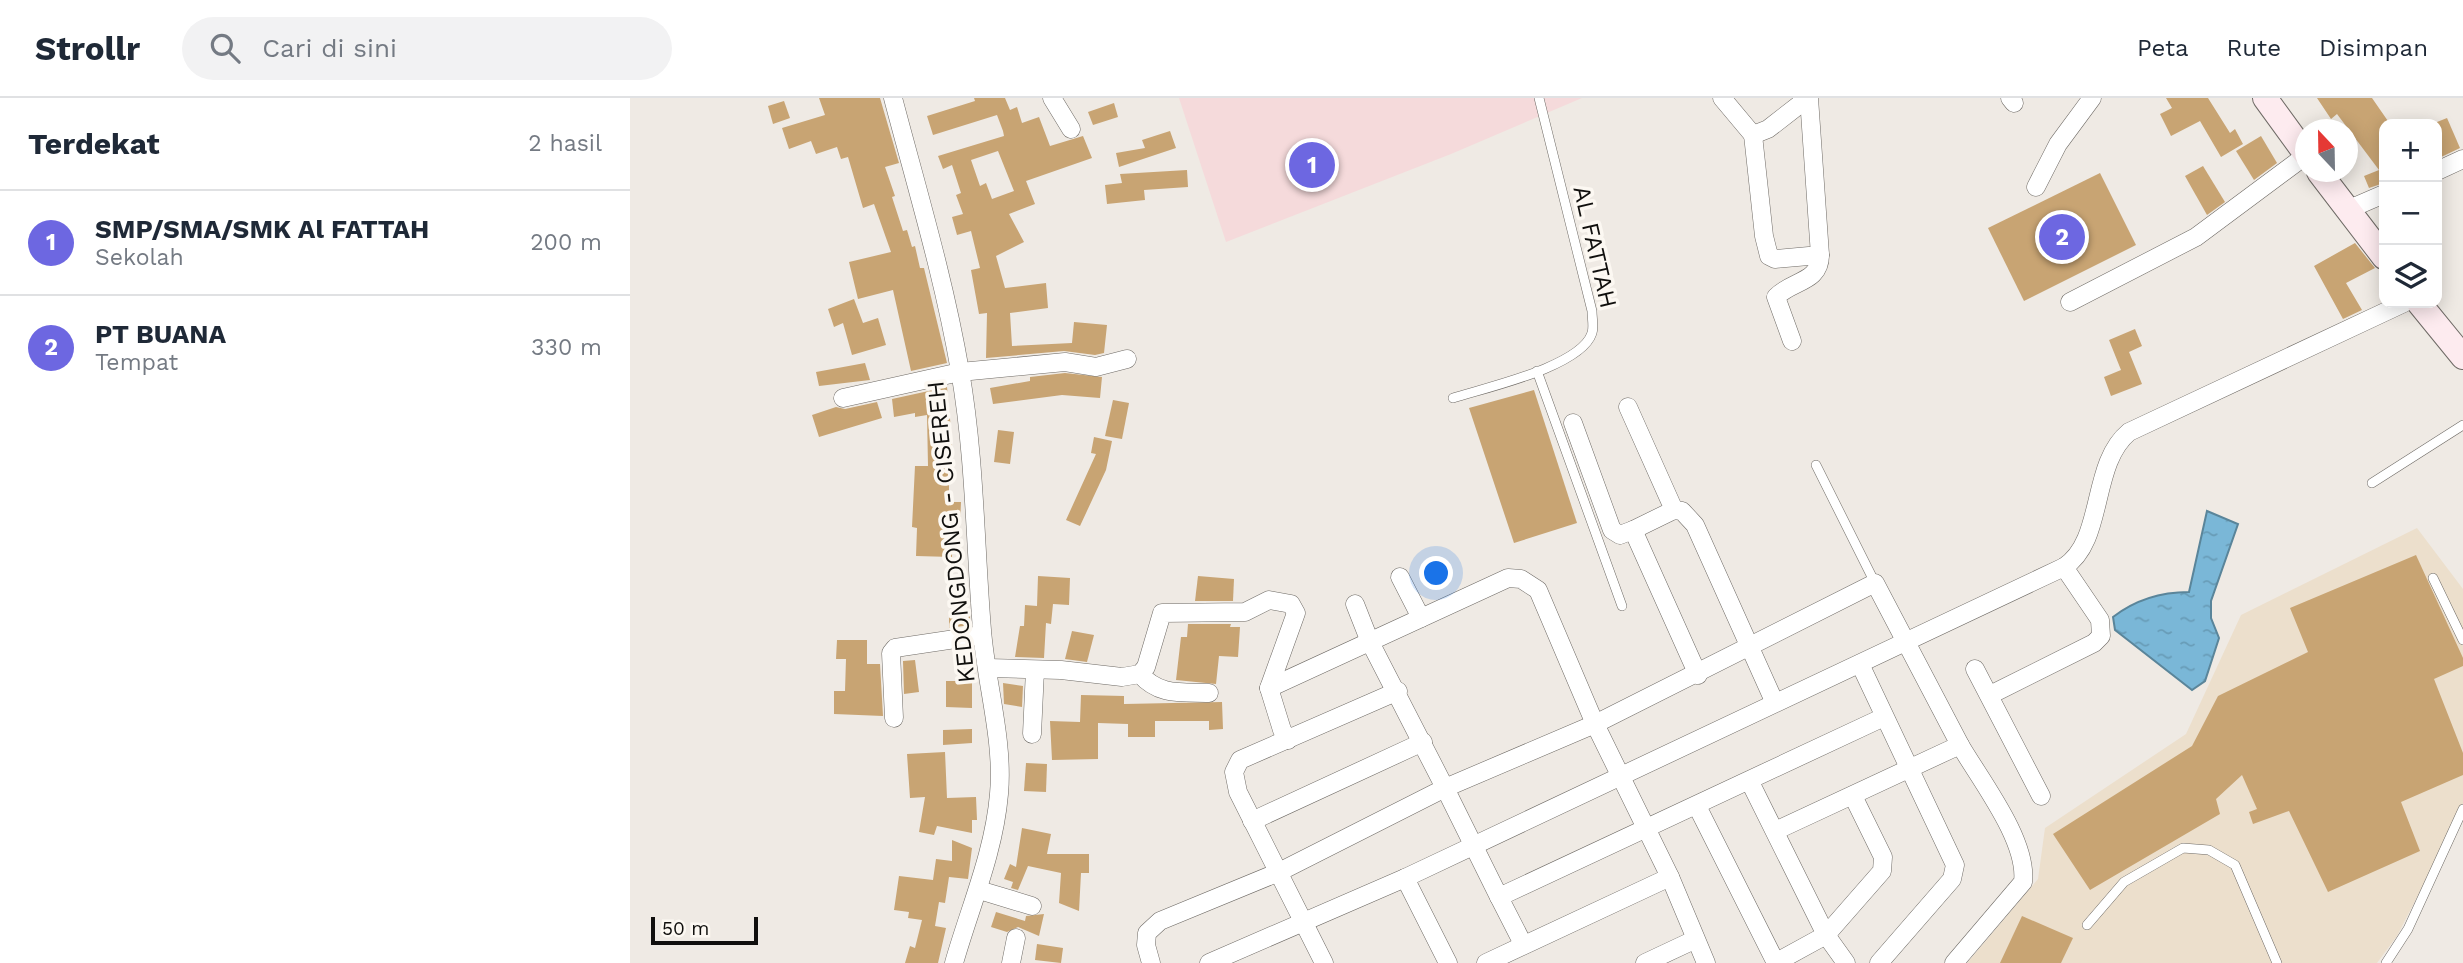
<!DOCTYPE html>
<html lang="id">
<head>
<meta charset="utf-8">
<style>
  body { margin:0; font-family:"Work Sans",sans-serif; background:#f2f2f3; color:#1f2937 }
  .controls { position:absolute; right:21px; top:21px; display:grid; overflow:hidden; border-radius:14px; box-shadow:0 4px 18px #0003 }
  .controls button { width:63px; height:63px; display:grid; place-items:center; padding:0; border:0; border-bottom:2px solid #e0e1e3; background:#fff; color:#1f2937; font:35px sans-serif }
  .compass { position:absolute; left:1665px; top:21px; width:63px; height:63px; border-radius:50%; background:#fff; box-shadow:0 4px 18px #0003; rotate:338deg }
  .scale { position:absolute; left:21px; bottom:18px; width:107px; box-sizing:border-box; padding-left:7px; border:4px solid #100f0d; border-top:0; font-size:19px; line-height:24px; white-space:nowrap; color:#100f0d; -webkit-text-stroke:5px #fcf8f2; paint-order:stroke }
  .you { position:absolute; left:807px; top:476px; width:24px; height:24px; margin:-18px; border:5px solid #fff; border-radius:50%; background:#1a73e8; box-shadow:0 0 0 10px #1a73e833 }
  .badge { display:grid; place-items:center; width:46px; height:46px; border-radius:50%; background:#6d67e1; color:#fff; font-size:23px; font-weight:700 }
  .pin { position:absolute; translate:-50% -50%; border:4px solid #fff; box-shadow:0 2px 7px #0006 }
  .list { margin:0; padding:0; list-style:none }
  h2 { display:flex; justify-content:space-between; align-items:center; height:91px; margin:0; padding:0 28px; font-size:30px }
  h2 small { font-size:23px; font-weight:400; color:#747a83 }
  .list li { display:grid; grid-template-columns:46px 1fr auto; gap:21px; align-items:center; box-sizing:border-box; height:105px; padding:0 28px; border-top:2px solid #e0e1e3 }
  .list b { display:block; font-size:26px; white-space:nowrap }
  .list p { margin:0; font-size:23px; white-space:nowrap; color:#747a83 }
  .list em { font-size:23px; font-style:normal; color:#747a83 }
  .icon { flex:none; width:38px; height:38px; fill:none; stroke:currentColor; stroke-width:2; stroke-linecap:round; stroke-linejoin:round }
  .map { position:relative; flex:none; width:1833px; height:865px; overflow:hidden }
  header { display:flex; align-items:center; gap:42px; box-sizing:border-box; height:98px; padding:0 35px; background:#fff; border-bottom:2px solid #e0e1e3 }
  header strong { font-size:33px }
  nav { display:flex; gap:38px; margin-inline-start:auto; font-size:24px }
  .search { width:490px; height:63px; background:#f2f2f3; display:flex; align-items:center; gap:18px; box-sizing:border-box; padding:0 24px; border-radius:38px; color:#747a83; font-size:26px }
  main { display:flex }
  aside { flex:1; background:#fff }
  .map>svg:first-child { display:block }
  .industrial { fill:#ecdfcc }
  .education { fill:#f5dadb }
  .water { fill:url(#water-ripples); stroke:#5a859a; stroke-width:2 }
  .building { fill:#c8a473; fill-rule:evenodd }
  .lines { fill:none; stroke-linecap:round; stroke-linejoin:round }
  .lane-casing { stroke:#6e6a65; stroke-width:10 }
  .street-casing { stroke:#6e6a65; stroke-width:19 }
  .secondary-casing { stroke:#6e6a65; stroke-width:26 }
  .lane { stroke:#fff; stroke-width:9 }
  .street { stroke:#fff; stroke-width:18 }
  .secondary { stroke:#fdebef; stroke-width:24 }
  .labels { text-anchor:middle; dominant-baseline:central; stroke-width:7; stroke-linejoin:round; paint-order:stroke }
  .street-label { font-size:24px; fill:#100f0d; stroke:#fcf8f2 }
</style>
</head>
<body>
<header>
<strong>Strollr</strong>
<div class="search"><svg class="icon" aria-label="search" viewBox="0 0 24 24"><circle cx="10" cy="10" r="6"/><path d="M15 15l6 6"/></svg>Cari di sini</div>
<nav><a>Peta</a><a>Rute</a><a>Disimpan</a></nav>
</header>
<main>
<aside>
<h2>Terdekat<small>2 hasil</small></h2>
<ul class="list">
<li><span class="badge">1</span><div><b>SMP/SMA/SMK Al FATTAH</b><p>Sekolah</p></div><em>200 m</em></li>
<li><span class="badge">2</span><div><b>PT BUANA</b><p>Tempat</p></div><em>330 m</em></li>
</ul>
</aside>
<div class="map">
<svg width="1833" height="865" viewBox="0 0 1833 865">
  <defs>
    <pattern id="water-ripples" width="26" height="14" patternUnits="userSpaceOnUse" patternTransform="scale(1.75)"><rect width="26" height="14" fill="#7ab7d7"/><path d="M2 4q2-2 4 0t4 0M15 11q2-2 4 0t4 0" fill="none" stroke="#689cb7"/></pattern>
  </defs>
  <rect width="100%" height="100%" fill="#efeae4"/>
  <path class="industrial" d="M1787,430L1833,491V710L1767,838L1747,865H1337L1408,781L1415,730L1556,636L1611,517Z"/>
  <path class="education" d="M549,0H952L821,56L596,144Z"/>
  <path class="water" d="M1577,413L1608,426L1581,503V520L1589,540L1575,583L1562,592L1485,532L1483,519C1505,502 1531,494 1559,494Z"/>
  <g class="building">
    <path d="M189,0H250L269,65L255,69L265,98L262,99L273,133L277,132L282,149L285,148L290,170H294L317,265L281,273L263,192L228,201L219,164L261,154L244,106L233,110L218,59L211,61L207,49L186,56L181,43L159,51L152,30L195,17Z"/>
    <path d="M344,0H375L380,12L387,9L392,25L409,19L420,48L453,38L462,60L396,83L405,106L379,116L394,144L366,158L375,190L416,185L418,210L380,215L382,248L442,245L444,224L477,227L474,255L465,257L434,253L356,260L357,215L349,216L341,172L350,170L341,133L327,137L322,119L333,116L326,97L331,95L322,67L313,71L308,58L374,38L373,33L367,17L303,37L297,18L345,3ZM368,53L384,93L362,101L356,85L350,88L341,62Z"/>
    <path d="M1536,0H1578L1600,35L1605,31L1613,46L1591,59L1570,23L1541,38L1530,16L1542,10Z"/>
    <path d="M1687,0H1742L1760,26H1754V85L1739,90L1734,78L1749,72L1707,16L1701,21Z"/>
    <path d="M154,3L160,20L143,26L138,8Z"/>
    <path d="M484,5L488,19L463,27L458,14Z"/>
    <path d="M1817,20L1830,50L1807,61V24Z"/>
    <path d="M540,33L546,50L489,69L486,55L515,50L512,42Z"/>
    <path d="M1631,38L1647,65L1624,82L1606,53Z"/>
    <path d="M1573,68L1595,104L1577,117L1555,78Z"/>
    <path d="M557,72L558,89L514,92L515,102L477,106L475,87L492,85L490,76Z"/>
    <path d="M1470,75L1506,147L1394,203L1358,130Z"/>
    <path d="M1725,145L1745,170L1716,185L1732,212L1713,221L1684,168Z"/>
    <path d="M224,201L233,225L248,220L256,247L222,257L213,225L204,229L198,211Z"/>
    <path d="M1505,231L1512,248L1499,254L1512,286L1481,298L1474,279L1491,272L1479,242Z"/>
    <path d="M235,265L240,282L189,288L186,274Z"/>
    <path d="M435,275L472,279L470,300L432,297L363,306L360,290L400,283V279Z"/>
    <path d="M317,289L322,342V362H319V404H331L330,426H323L322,459L286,458L287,430L282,429L285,368H298L297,317L285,319V315L264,319L262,301Z"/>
    <path d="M904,292L947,425L884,445L839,310Z"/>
    <path d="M483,302L499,305L492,341L475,338Z"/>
    <path d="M247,304L252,320L189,339L182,317L206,309L215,311Z"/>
    <path d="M368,332L384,334L380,366L364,364Z"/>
    <path d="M464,339L482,343L476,372L450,428L436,422L466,356L461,355Z"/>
    <path d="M1786,457L1833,560V568L1804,581L1833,655V677L1771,704L1790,753L1698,794L1659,713L1623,726L1619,714L1627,711L1612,677L1586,701L1590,716L1460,792L1423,736L1562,648L1588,598L1678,554L1660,510Z"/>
    <path d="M408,478L440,480L439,507L423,506L421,526L416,525L414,560L385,559L390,528H394L395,507L407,508Z"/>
    <path d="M568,478L604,481L603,503H565Z"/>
    <path d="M319,517H340V527L319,530Z"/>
    <path d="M558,526H601L600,529H610L608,559L589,558L586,586L546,582L551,539H557Z"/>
    <path d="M442,533L464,537L457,564L435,561Z"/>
    <path d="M207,542H237V566H250L253,618L204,616V593H215L216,561H206Z"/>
    <path d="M285,562L289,594L274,596L273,563Z"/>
    <path d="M316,583H342V610L316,609Z"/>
    <path d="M373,585L393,588L392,609L374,606Z"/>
    <path d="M451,597L494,598V606L592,604L593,631L579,632V623H525V639H498V626L468,625V661L422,662L420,623L450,624Z"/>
    <path d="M342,631V645L313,647V632Z"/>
    <path d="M315,654L317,700L346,699L347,722H342V735L307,728L304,737L289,734L295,699L280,700L277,656Z"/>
    <path d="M396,665L417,666L416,694L394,693Z"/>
    <path d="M392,730L421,736L417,756H459V775H451L449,813L429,805L431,775L398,768L388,792L381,790L383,784L374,781L380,766L386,769Z"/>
    <path d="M322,742L342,750L338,781L319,779L315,805L309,804L305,828L316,830L308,865H275L280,848L285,850L292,822L278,820L279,814L264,812L269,778L303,782L306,761L322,763Z"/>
    <path d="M366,814L395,823L396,818L414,816L409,838L388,829L377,834L361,829Z"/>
    <path d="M1392,818L1443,840L1431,865H1370Z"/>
    <path d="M407,846L433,850L431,865L405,862Z"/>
  </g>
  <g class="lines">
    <g class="lane-casing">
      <g id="lane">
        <path d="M907,273L992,508"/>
        <path d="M823,300C854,290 951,269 962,235C964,229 962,220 962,213L909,0"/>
        <path d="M1186,367L1245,485"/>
        <path d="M1742,385L1833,327"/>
        <path d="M1803,480L1833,542"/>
        <path d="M1457,827L1494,784L1553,750L1579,752L1605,767L1647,865"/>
        <path d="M1756,865L1778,831L1833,711"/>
      </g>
    </g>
    <g class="street-casing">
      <g id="street">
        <path d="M263,0C287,91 314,180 330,273C345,359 345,446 352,532C356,585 374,643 369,696C364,755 340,809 324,865"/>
        <path d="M422,0L441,31"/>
        <path d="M1092,0L1123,37L1138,31L1178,0"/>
        <path d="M1380,0L1384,5"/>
        <path d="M1123,37L1134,138L1139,158L1145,161L1190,157L1179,0"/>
        <path d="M1807,73L1833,61"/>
        <path d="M1406,89L1428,46L1462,0"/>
        <path d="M1717,112L1754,96"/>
        <path d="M1440,204L1566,139L1675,58"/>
        <path d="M1162,243L1146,199C1162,182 1190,185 1190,157"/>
        <path d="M213,300L330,274L435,264L466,269L497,261"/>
        <path d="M998,309L1044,412L1003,432L1068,577"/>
        <path d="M943,325L982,432L990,437L1003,432"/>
        <path d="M1044,412L1052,413L1065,427L1144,603"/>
        <path d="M770,479L791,520"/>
        <path d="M1230,566L1325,767L1322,781L1249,865"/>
        <path d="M358,570L431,572L492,579L510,576L516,569L532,515L615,514L639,502L661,506L666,515L639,590L652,632L658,642"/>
        <path d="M1345,571L1411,698"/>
        <path d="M510,576C529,598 551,594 579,595"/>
        <path d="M639,590L878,480L891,481L908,492L965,626L1040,779L1076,865"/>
        <path d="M1360,597L1464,545L1471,538L1470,522L1434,469"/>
        <path d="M264,620L261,555L265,550L352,537"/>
        <path d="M402,636L405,572"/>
        <path d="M1120,684L1196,837L1216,865"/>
        <path d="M1067,708L1146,865"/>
        <path d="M622,723L793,644"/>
        <path d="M1145,733L1330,647L1245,485L965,626L815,690L869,799L1254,619"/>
        <path d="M775,780L818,865"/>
        <path d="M349,792L402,808"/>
        <path d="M869,799L893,846"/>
        <path d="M381,865L386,840"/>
        <path d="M521,865L516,847L517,835L530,823L649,774L815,690L740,544L725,506"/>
        <path d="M579,865L775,780L1434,469C1475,443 1460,366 1499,334L1774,205"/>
        <path d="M694,865L608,694L604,674L610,662L768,593"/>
        <path d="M856,865L1040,779"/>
        <path d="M1015,865L1064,842"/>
        <path d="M1145,865L1196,837L1252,773L1253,759L1223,698"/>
        <path d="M1324,865L1393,784C1398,743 1351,683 1330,647"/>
      </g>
    </g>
    <g class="secondary-casing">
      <g id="secondary">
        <path d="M1635,0L1675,55"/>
        <path d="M1689,74L1754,159"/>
        <path d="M1789,205L1833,259"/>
      </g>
    </g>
    <use href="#lane" class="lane"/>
    <use href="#street" class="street"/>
    <use href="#secondary" class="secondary"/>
  </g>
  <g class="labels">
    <g class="street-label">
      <text transform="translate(965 149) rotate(77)">AL FATTAH</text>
      <text transform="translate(321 434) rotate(-96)">KEDONGDONG - CISEREH</text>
    </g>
  </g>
</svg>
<div class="controls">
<button>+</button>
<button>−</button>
<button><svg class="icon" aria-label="layers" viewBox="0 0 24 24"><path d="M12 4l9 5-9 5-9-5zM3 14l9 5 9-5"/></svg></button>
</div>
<svg class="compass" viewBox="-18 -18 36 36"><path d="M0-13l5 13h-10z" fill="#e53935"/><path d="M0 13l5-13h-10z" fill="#747a83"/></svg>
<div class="scale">50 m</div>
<div class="you"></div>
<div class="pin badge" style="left:682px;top:67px">1</div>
<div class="pin badge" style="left:1432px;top:139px">2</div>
</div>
</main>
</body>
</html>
